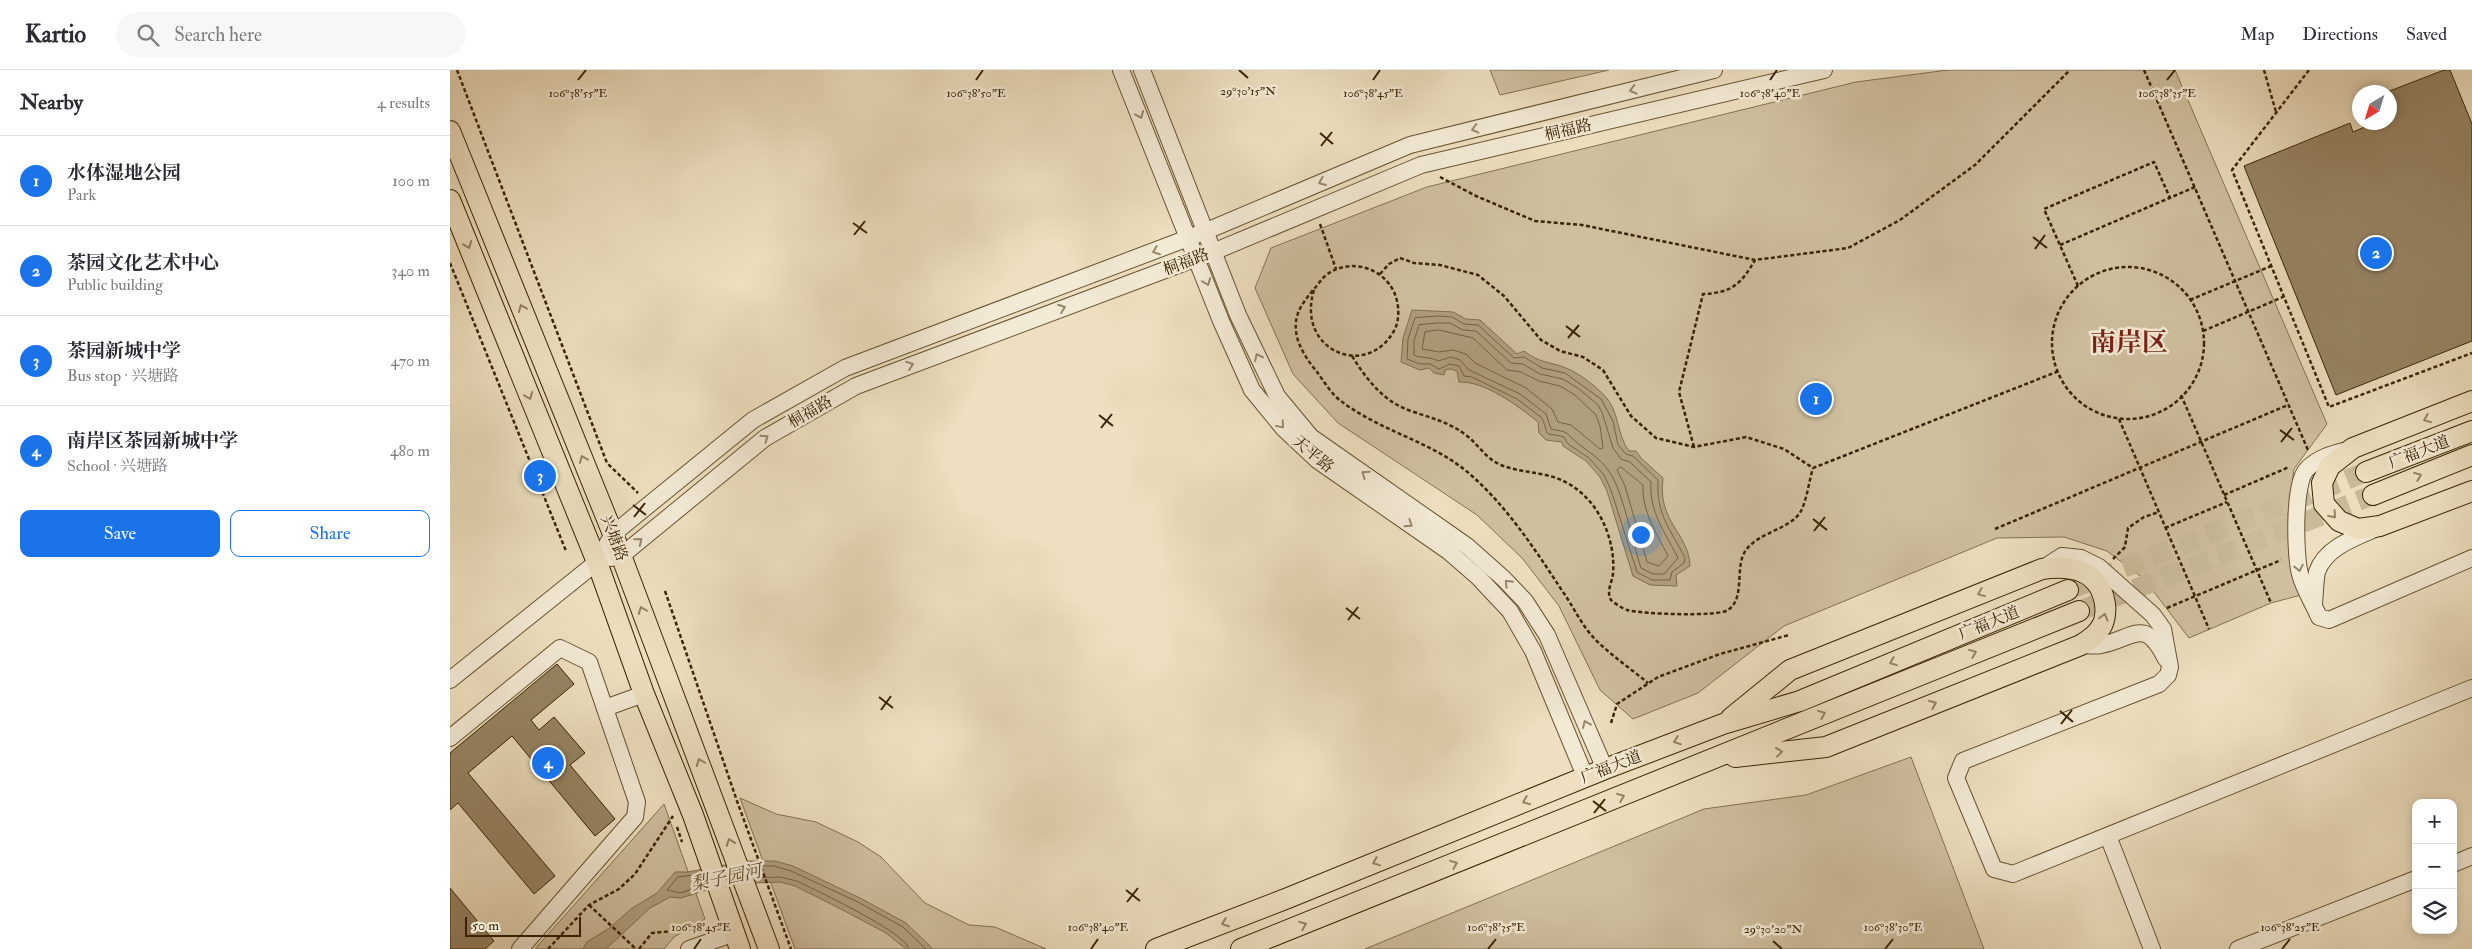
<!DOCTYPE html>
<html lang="en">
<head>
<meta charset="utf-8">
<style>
  body { margin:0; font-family:"IM FELL Double Pica","Noto Serif SC",serif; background:#f7f7f7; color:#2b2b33 }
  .controls { position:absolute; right:15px; bottom:15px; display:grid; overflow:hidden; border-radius:10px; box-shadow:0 2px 8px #0003 }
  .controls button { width:45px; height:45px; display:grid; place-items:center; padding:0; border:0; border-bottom:1px solid #e1e1e2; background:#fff; color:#2b2b33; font:25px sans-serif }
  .compass { position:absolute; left:1902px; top:15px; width:45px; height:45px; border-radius:50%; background:#fff; box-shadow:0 2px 8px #0003; rotate:218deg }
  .scale { position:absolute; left:15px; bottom:12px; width:116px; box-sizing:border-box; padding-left:5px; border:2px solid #3a2401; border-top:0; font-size:14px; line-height:18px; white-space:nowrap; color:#3a2401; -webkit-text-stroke:4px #f3ead5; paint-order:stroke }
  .you { position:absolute; left:1190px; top:464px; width:18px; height:18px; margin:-12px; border:4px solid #fff; border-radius:50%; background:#1a73e8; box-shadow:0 0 0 8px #1a73e833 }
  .badge { display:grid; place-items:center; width:32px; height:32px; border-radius:50%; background:#1a73e8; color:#fff; font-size:16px; font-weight:700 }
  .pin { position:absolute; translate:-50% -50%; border:2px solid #fff; box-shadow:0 1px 5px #0006 }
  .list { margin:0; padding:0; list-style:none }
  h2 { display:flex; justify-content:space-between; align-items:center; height:65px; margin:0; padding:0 20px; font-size:21px }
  h2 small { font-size:16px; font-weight:400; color:#7c7c81 }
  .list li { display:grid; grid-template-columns:32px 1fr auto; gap:15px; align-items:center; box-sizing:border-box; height:90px; padding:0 20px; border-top:1px solid #e1e1e2 }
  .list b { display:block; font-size:19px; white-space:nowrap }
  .list p { margin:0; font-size:16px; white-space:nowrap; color:#7c7c81 }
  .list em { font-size:16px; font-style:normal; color:#7c7c81 }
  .actions { display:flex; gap:10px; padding:15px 20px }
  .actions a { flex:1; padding:11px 0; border:1px solid #1a73e8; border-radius:10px; text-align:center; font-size:18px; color:#1a73e8 }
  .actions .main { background:#1a73e8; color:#fff }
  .icon { flex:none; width:28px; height:28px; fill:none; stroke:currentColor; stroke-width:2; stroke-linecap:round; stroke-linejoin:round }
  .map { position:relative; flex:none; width:2022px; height:879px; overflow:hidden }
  header { display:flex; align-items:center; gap:30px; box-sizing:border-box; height:70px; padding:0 25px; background:#fff; border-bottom:1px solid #e1e1e2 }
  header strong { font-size:24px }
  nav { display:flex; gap:28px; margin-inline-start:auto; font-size:18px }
  .search { width:350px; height:45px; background:#f7f7f7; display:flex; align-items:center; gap:12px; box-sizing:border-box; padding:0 18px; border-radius:28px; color:#7c7c81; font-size:19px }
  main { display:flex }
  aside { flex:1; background:#fff }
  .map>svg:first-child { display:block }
  .green { fill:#cfbf9f; stroke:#847250 }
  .water { fill:#b09f7e; stroke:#816e4c }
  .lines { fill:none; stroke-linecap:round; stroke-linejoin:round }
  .shore { stroke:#756240; stroke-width:1 }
  .building { fill:#978564; stroke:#3a2401 }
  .major-tunnel { stroke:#c9ba99; stroke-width:20; stroke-dasharray:20 10; stroke-linecap:butt }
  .minor-casing { stroke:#675330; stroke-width:18 }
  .major-casing { stroke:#3a2401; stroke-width:22 }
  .path { stroke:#3a2401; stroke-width:2.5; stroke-dasharray:4 2.5; stroke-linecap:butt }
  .minor { stroke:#f3ead5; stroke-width:16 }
  .major { stroke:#eddfbf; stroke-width:20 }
  .oneway { stroke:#96876b }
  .oneway2 { stroke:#948260 }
  .ticks { fill:none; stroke:#3a2401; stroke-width:2 }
  .labels { text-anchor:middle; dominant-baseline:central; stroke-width:5; stroke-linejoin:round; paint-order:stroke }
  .street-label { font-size:16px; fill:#3a2401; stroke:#f3ead5 }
  .water-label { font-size:18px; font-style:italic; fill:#634f2d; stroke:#f3ead5 }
  .town-label { font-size:26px; font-weight:bold; fill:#7a1f14; stroke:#f3ead5 }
  .ticks-label { font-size:12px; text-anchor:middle; fill:#3a2401; stroke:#f3ead5; stroke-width:5; stroke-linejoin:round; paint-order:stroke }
</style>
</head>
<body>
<header>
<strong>Kartio</strong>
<div class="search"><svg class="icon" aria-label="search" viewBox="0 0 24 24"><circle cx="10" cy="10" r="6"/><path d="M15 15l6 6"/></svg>Search here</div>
<nav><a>Map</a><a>Directions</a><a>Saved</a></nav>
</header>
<main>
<aside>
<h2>Nearby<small>4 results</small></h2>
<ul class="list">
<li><span class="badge">1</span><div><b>水体湿地公园</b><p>Park</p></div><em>100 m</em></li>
<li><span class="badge">2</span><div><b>茶园文化艺术中心</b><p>Public building</p></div><em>340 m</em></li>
<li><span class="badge">3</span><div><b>茶园新城中学</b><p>Bus stop · 兴塘路</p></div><em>470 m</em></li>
<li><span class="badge">4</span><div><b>南岸区茶园新城中学</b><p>School · 兴塘路</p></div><em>480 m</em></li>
</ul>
<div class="actions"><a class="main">Save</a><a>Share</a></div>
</aside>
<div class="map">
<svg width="2022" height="879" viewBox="0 0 2022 879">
  <rect width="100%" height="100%" fill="#eddfbf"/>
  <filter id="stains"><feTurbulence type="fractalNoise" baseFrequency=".004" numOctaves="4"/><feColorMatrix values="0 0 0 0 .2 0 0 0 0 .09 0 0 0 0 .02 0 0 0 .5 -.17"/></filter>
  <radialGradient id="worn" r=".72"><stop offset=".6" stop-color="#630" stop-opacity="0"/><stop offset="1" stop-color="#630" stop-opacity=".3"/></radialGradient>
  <g class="green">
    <path d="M1040,0H1159L1050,25Z"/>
    <path d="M1498,0H1725L1877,354L1844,399L1838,445L1851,525L1821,533L1739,568L1694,509L1657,481L1614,467L1547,468L1334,556L1248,623L1183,649L1150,620L1109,536L1072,488L1027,445L888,353L843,304L805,218L821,178L977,117L1406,12Z"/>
    <path d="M1461,687L1534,879H915L1254,739L1356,725Z"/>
    <path d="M290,728L326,744L366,752L408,772L431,787L475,833L519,855L545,857L596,879H345Z"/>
    <path d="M214,734L255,849L224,867L214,879H85Z"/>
  </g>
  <g class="water">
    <path d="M962,240L1003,242L1016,249L1030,250L1067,284L1074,281C1091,294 1099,291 1116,298C1129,303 1144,315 1154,325C1170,341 1166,364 1179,381H1186L1191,388L1213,408C1207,452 1239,463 1240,496L1226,505L1227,516L1200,515L1183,506L1157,421L1150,407L1136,391L1113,376L1112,372L1096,370L1089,363L1088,352C1068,336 1035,311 1009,312L1007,301L1001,299L995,300L994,305L984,303L979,298L970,300L951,292L953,268Z"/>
    <path d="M296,791H325L343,796L410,828L456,853L483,879H456L436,863L387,837L345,816L330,812L276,814L231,828L220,827L200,838L156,879H133L137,872L161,857L181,839L207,823L225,802H238Z"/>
  </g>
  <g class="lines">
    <g class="shore">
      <path d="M989,246L1002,247L1014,254L1028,255L1064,288L1074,287L1092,298L1115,303L1151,329L1163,351L1168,375L1176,384L1183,386L1208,410C1206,445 1220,458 1235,488L1234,493L1222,502L1220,510H1202L1187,502L1161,420L1154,405L1139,388L1118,374L1114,367C1090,361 1101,369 1092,348L1067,329L1022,307L1014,306L1009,296L1000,294L989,299L980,294H970L957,289L958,269L965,248Z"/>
      <path d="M989,253H1000L1013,260L1026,261L1061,293L1073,294L1090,304L1113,309L1129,319L1147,334L1152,342L1163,378L1171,389L1180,392L1201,412C1199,442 1215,462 1228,488L1214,504H1203L1191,498C1182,472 1173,419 1158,400C1149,387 1135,380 1124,370C1114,360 1115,362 1101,359L1096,344L1070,324L1019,300L1010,290L1001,287L988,291C980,286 972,289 964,285V271L969,255Z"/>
      <path d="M989,260L1023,268L1057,300L1071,302L1089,311L1110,316L1125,325L1146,345L1150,356L1153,378L1150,379L1121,355L1108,352L1102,339L1076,318L1025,293L1016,284L1003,280L989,282L972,279L975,262Z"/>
      <path d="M1171,397L1193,415C1192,442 1206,462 1218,486L1209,496L1197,492L1175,416L1167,400Z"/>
      <path d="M300,796H324L341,801L408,832L453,857L476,879"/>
      <path d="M252,804L228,807L217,820L230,823L256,815"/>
      <path d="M304,808L330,807L347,811C365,820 457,863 459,879"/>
    </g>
  </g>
  <g class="building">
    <path d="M1994,0H2000L2022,54V271L1886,325L1794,96L1900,53L1903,62L1917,56L1915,52H1940V22H1937Z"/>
    <path d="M107,594L124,614L81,650L89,660L104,647L135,683L120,695L165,749L145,766L62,666L18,703L105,806L84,824L8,733L0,740V683Z"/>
    <path d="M0,818L44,871L35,879H0Z"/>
  </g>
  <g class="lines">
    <g class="major-tunnel">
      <path d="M1618,520L1916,402"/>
      <path d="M1629,541L1923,425"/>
    </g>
    <g class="minor-casing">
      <g id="minor">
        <path d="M671,0L771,251L802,320L834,359L867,390L998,481L1028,507L1060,541L1083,581L1135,706"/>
        <path d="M692,0L788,245L827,326L861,367L1017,476L1053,508L1075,531L1097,565L1155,699"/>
        <path d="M1898,380C1882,384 1869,387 1857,399C1843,412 1845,486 1850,504C1854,519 1863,533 1869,547L1879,550L2022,488"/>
        <path d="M161,488L171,486L315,368L406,316L763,182L971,95L1374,0"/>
        <path d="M1592,499L1612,486L1631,488L1649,497L1703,545L1713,559L1720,597L1718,605L1709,614L1513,691L1506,708L1544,799L1563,804L2022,618"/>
        <path d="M1864,534C1865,524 1865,512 1867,502C1875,478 1904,468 1925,459"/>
        <path d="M1631,575C1637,575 1645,576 1651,575C1685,568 1694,546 1716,589"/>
        <path d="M0,610L147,492L163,464L303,350L395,298L754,162L960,75L1264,0"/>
        <path d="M155,638L194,624"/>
        <path d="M0,668L110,578L139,592L187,732L185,747L70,879"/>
        <path d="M1658,766L1702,879"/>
        <path d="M2003,794L2022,786"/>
        <path d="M239,879L285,863"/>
        <path d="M1788,879L1966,809"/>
      </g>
    </g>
    <g class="major-casing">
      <g id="major">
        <path d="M0,61L163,464L319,879"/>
        <path d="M0,130L147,492L194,624L243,745L290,879"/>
        <path d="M2022,331L1903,378L1880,396L1872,413L1874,434L1889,451L1908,459L1930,456L2022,421"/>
        <path d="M1916,402L2022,361"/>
        <path d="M1923,425L2022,385"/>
        <path d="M1281,648L1340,600L1592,499C1622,495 1650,500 1655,534C1656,542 1655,553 1649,560C1645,566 1637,571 1631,575L1376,677L1285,687"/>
        <path d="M706,879L838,828L1155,699L1273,654L1350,631L1618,520"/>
        <path d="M791,879L1629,541"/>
      </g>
    </g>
    <g class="path">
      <path d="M7,0L157,393L188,423"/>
      <path d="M1694,0L1858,380"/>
      <path d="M1814,0L1826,42"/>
      <path d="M1859,0L1782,100L1879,337L2022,283"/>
      <path d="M990,107L1026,126L1085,151L1132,155L1305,190L1398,178L1450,150L1525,95L1620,0"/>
      <path d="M870,154L886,199"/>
      <path d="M1610,175L1745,117"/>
      <path d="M0,193L116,481"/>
      <circle cx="1678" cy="273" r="76"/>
      <path d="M930,204L939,194L950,188L964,193L990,195L1028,205L1054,226L1091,270L1110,281L1133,287L1153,300L1181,346L1206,368L1244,377L1296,367L1334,379L1363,398L1609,301"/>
      <path d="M1628,216L1594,139L1704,92L1720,128"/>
      <path d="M864,220C845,281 918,311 945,259C950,248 949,233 944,222C932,196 896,187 874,207C870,211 867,216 863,220C853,233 844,243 846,261C847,275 858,291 867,302C874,311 881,324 891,331C931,362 985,372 1022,406C1059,439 1086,481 1113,522C1123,536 1131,554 1143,567C1159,584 1180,598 1198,613"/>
      <path d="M1740,230L1821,196"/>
      <path d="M1753,261L1833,227"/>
      <path d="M902,286C917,310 934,332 961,341C981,348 999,352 1016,365C1028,374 1036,389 1051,395C1073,404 1098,401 1119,414C1149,431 1166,470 1163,504C1162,513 1156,521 1161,530C1164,533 1173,539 1177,540C1190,544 1268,547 1278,540C1296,528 1284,496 1296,480C1309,462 1341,459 1351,441C1357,429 1359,411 1363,398"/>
      <path d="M1731,325L1821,533"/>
      <path d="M1669,349L1759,559"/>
      <path d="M1244,377L1229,322L1253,224C1282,223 1291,214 1305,190"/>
      <path d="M1774,425L1839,397"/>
      <path d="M1715,458L1777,432"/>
      <path d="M1545,459L1838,335"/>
      <path d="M1663,489L1675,477L1678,458L1694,447L1709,442"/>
      <path d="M215,521L287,731L341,879"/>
      <path d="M1717,538L1831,490"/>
      <path d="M1161,653L1167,634L1208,607L1270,584L1339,565"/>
      <path d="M227,757L232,772"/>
      <path d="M139,835L186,879"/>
      <path d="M98,879L139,835L169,819L185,804L223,746"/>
      <path d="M189,879L202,863L244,859"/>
    </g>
    <use href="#minor" class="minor"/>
    <use href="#major" class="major"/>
  </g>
  <defs><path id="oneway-chevron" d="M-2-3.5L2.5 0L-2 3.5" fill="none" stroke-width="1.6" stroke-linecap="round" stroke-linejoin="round" transform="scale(1.25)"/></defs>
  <g class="oneway">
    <use href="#oneway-chevron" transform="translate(1183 20) rotate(166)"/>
    <use href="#oneway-chevron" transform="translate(690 45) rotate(68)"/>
    <use href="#oneway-chevron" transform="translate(1025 59) rotate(166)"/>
    <use href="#oneway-chevron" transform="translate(872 112) rotate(157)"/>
    <use href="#oneway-chevron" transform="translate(706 181) rotate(159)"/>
    <use href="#oneway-chevron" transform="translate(757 212) rotate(69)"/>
    <use href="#oneway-chevron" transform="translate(612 238) rotate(-20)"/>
    <use href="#oneway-chevron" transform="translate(808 287) rotate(-116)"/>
    <use href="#oneway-chevron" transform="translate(460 295) rotate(-20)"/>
    <use href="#oneway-chevron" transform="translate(831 355) rotate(49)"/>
    <use href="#oneway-chevron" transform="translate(315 368) rotate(-35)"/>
    <use href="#oneway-chevron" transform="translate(915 404) rotate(-145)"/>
    <use href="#oneway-chevron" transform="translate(959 454) rotate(35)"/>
    <use href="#oneway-chevron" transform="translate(189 471) rotate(-39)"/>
    <use href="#oneway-chevron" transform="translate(1849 498) rotate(78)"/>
    <use href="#oneway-chevron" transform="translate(1058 513) rotate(-133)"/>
    <use href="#oneway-chevron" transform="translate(1136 654) rotate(-113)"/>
  </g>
  <g class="oneway2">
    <use href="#oneway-chevron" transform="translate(18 175) rotate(68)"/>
    <use href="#oneway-chevron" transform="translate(72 238) rotate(-112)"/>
    <use href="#oneway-chevron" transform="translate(79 326) rotate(68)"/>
    <use href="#oneway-chevron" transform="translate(1977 349) rotate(158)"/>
    <use href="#oneway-chevron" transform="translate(133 389) rotate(-112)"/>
    <use href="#oneway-chevron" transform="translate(1968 406) rotate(-22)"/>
    <use href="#oneway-chevron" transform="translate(1883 445) rotate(48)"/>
    <use href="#oneway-chevron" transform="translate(1531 523) rotate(158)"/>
    <use href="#oneway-chevron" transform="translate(192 540) rotate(-111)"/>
    <use href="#oneway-chevron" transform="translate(1654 547) rotate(-75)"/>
    <use href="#oneway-chevron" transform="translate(1523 583) rotate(-22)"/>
    <use href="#oneway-chevron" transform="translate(1443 592) rotate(158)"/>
    <use href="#oneway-chevron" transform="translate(1483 634) rotate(-22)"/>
    <use href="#oneway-chevron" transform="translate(1372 644) rotate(-22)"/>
    <use href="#oneway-chevron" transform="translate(1227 671) rotate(159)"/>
    <use href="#oneway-chevron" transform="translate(1329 682) rotate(-7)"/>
    <use href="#oneway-chevron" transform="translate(250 692) rotate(-111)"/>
    <use href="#oneway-chevron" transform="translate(1171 727) rotate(-22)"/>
    <use href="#oneway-chevron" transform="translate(1076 731) rotate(158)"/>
    <use href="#oneway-chevron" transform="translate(280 772) rotate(-110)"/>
    <use href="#oneway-chevron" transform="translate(926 792) rotate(158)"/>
    <use href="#oneway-chevron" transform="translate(1004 794) rotate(-22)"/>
    <use href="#oneway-chevron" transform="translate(775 853) rotate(159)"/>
    <use href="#oneway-chevron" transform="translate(853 855) rotate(-22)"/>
  </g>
  <path class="ticks" d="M789,0L798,8M128,10L136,0M526,10L533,0M923,10L930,0M1320,10L1327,0M1717,10L1725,0M870,63L883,74M871,76L882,62M403,153L417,163M404,165L415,151M1583,167L1597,178M1585,179L1595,165M1116,256L1130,267M1118,268L1129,255M649,345L663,356M651,358L662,344M1830,360L1844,370M1831,372L1842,358M183,435L196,445M184,447L195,433M1363,449L1377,460M1364,461L1375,447M896,538L910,549M898,550L908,537M429,627L443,638M431,640L441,626M1610,641L1623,652M1611,654L1622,640M1143,731L1156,741M1144,743L1155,729M676,820L690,831M677,832L688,818M1323,871L1332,879M244,879L251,869M641,879L648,869M1038,879L1046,869M1435,879L1443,869M1832,879L1840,869"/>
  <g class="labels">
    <g class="street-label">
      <text transform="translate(1118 60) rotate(-13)">桐福路</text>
      <text transform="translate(736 192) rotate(-21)">桐福路</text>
      <text transform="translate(360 342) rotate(-30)">桐福路</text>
      <text transform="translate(1969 382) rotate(-21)">广福大道</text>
      <text transform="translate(863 384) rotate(40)">天平路</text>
      <text transform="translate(164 468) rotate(69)">兴塘路</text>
      <text transform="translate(1539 553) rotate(-22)">广福大道</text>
      <text transform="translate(1161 697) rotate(-21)">广福大道</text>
    </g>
    <g class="water-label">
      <text transform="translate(276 808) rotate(-12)">梨子园河</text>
    </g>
    <g class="town-label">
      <text x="1679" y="273">南岸区</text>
    </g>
  </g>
  <g class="ticks-label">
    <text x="798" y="25">29°30'15"N</text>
    <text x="1717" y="27">106°38'35"E</text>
    <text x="128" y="27">106°38'55"E</text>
    <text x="526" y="27">106°38'50"E</text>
    <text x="923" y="27">106°38'45"E</text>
    <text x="1320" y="27">106°38'40"E</text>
    <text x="251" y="861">106°38'45"E</text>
    <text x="648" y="861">106°38'40"E</text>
    <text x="1046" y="861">106°38'35"E</text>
    <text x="1443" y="861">106°38'30"E</text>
    <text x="1840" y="861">106°38'25"E</text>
    <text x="1323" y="863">29°30'20"N</text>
  </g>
  <rect width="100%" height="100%" filter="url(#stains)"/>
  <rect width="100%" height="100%" fill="url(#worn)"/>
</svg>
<div class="controls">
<button>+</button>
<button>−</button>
<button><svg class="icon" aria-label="layers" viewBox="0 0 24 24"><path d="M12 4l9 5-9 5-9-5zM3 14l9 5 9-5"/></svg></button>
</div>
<svg class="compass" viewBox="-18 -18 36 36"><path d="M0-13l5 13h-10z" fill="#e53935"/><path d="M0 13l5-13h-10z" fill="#7c7c81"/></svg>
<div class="scale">50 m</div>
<div class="you"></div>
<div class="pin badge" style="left:1366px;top:329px">1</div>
<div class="pin badge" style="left:1926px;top:183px">2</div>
<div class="pin badge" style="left:90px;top:406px">3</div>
<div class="pin badge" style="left:98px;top:693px">4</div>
</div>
</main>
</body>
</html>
